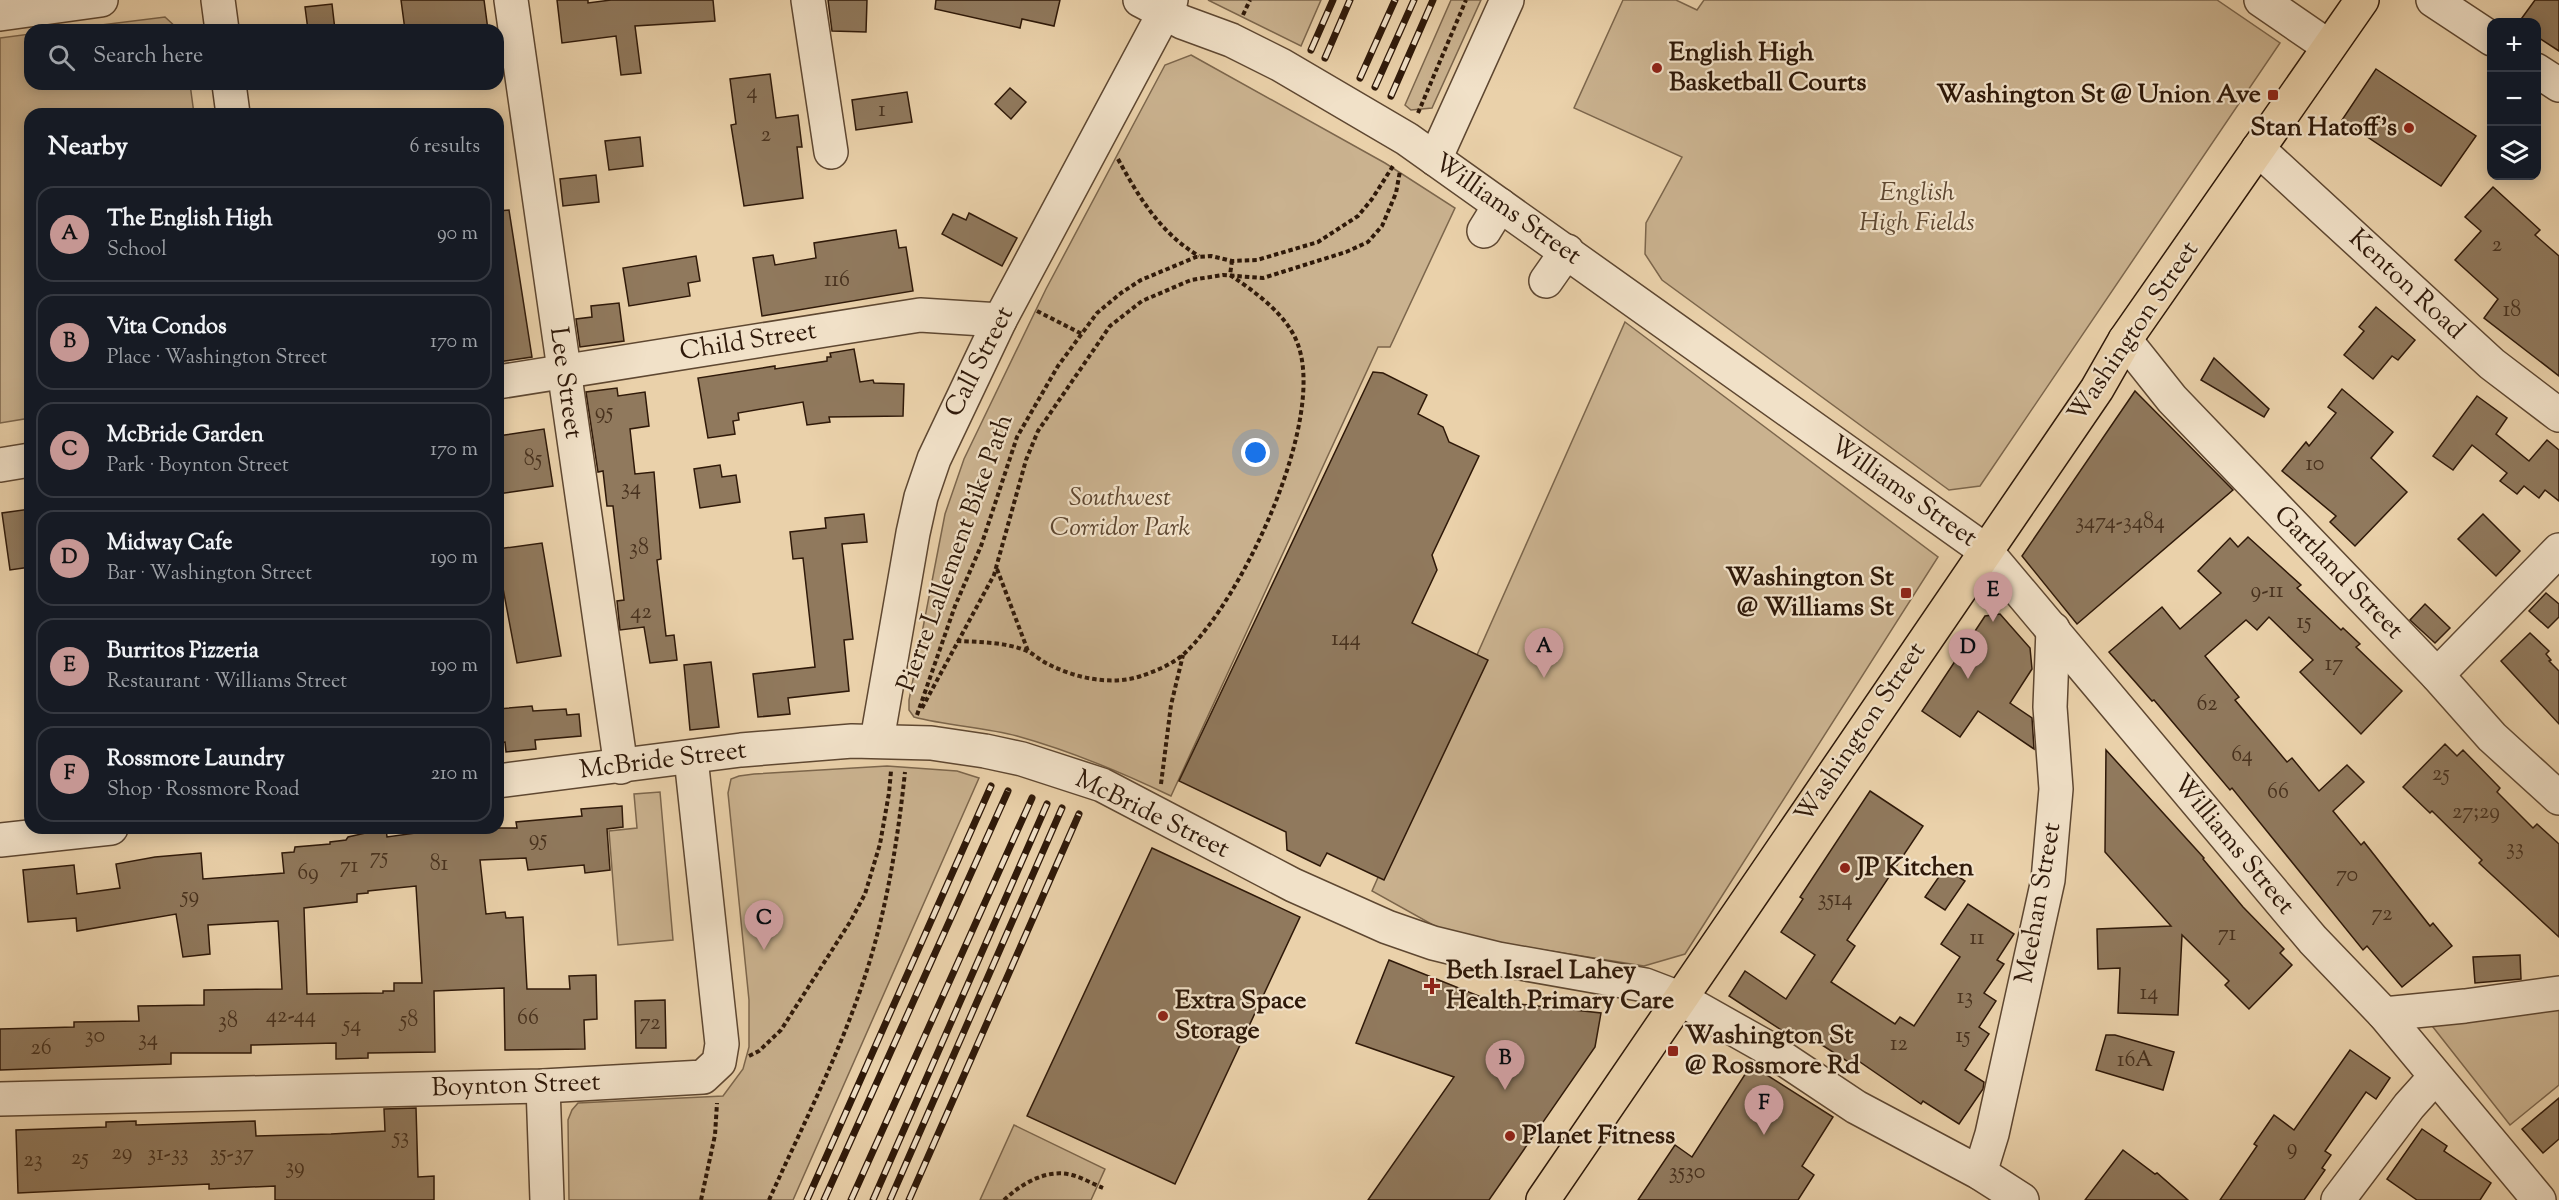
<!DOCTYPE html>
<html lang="en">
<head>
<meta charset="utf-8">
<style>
  body { margin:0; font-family:"Sorts Mill Goudy",serif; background:#242831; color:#f1f3f6 }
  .controls { position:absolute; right:18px; top:18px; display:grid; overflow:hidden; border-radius:12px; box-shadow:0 3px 15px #0003 }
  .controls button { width:54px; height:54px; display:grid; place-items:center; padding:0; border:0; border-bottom:2px solid #363941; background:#171b24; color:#f1f3f6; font:30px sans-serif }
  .you { position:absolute; left:1256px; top:453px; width:21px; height:21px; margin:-15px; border:4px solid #fff; border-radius:50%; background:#1a73e8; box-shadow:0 0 0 9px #1a73e833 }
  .badge { display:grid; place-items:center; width:39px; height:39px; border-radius:50%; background:#c59692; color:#111; font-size:20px; font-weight:700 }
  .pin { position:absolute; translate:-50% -50px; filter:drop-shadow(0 2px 3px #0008) }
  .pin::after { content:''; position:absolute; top:32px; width:21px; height:18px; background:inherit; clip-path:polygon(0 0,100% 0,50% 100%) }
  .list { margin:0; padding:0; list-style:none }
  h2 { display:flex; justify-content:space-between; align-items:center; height:78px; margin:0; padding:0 24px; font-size:26px }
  h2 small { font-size:20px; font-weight:400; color:#9ea1a6 }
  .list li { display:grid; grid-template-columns:39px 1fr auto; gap:18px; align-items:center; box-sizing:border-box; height:96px; margin:0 12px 12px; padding:0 12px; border:2px solid #363941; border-radius:18px }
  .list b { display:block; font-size:22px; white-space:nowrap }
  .list p { margin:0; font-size:20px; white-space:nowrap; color:#9ea1a6 }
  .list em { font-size:20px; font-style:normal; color:#9ea1a6 }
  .icon { flex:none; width:33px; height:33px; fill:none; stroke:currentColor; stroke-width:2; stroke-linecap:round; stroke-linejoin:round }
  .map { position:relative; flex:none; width:2559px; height:1200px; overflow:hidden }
  .search { position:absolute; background:#171b24; box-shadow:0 3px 15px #0003; left:24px; top:24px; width:480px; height:66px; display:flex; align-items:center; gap:15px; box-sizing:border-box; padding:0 21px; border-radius:18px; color:#9ea1a6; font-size:22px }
  .panel { position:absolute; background:#171b24; box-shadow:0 3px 15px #0003; left:24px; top:108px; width:480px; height:726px; border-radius:18px }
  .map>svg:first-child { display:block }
  .green { fill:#cab28f; stroke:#7c664c; stroke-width:1.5 }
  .building { fill:#90795d; stroke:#2f1909; stroke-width:1.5; fill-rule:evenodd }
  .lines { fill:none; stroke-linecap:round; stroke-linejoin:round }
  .minor-casing { stroke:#5e4731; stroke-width:36 }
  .major-casing { stroke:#2f1909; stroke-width:36 }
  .path { stroke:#2f1909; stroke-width:4; stroke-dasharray:4.5 3; stroke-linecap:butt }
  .minor { stroke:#f1e1c8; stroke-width:33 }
  .major { stroke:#ead1aa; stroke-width:33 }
  .rail-casing { stroke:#2f1909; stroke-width:7 }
  .rail { stroke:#f1e1c8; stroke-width:4.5; stroke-dasharray:14; stroke-linecap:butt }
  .poi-dot { fill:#8f2418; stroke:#f1e1c8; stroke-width:2 }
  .labels { text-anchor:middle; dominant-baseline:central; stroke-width:4.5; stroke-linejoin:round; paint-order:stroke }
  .number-label { font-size:22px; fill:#47311e }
  .poi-label { font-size:26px; font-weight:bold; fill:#2f1909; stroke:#f1e1c8; text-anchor:start }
  .park-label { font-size:26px; font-style:italic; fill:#5e4731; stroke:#f1e1c8 }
  .street-label { font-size:26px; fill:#2f1909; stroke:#f1e1c8 }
</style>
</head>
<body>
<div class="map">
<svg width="2559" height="1200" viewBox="0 0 2559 1200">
  <rect width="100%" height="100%" fill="#ead1aa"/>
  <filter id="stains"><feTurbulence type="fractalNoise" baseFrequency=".00333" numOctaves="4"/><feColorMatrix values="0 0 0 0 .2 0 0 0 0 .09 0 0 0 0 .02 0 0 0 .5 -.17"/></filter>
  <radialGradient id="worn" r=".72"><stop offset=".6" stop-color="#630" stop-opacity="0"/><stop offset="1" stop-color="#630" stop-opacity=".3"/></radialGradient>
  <g class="green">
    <path d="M1208,0H1321L1301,46Z"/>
    <path d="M1451,0H1481L1432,108L1411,110L1405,105Z"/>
    <path d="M1623,0H1676L1697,10L1704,0H2217L2280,43L1980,486L1949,490L1662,280L1645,254L1646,223L1682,157L1574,108Z"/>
    <path d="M165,17L179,30H61Z"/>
    <path d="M30,34V84H190L194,114H30V418L0,423V38Z"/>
    <path d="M1191,55L1385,163L1455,208L1390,347H1378L1171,796C1121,772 1071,751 1017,736C983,727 948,726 914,717L909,710V700L945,514L964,459L1046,289L1165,65Z"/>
    <path d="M1625,322L1938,557L1685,954L1644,966L1451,935L1372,891Z"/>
    <path d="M887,766L957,771L979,778L793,1200H569L568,1120L572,1110L578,1103L723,1096L743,1069L749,1047V1000L728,793L731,779L739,776L754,774Z"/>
    <path d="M660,792L673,940L618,945L609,831L637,828L634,794Z"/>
    <path d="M2559,1001V1085L2510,1125L2429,1022Z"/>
    <path d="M1014,1125L1105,1169L1091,1200H980Z"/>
  </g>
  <g class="building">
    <path d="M401,0H484L488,30H405Z"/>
    <path d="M557,0H588V3L611,0H713L715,21L635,26L641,73L621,75L616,36L562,43Z"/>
    <path d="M828,0H867L866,32L832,31Z"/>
    <path d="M936,0H1060L1054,26L1022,19L1020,28L935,9Z"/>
    <path d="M2535,0H2559V51L2536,36V22H2519Z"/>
    <path d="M332,4L335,30H308L305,7Z"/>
    <path d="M2376,69L2476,136L2441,186L2342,120Z"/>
    <path d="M770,74L776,118L798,115L802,147H797L803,198L744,206L731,125L736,124L730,79Z"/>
    <path d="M1010,88L1026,102L1011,119L995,104Z"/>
    <path d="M907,92L912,122L856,130L852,100Z"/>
    <path d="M640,137L643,166L609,170L605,141Z"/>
    <path d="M596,175L599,202L563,206L560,179Z"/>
    <path d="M2493,187L2540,230L2535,235L2559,256V376L2484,318L2498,299L2455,260L2481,231L2465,217Z"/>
    <path d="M509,210L532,357L498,362V211Z"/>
    <path d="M969,213L1017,238L1002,266L942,234L953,214L966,220Z"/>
    <path d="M896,230L899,248L906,247L913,291L762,316L753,258L773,255L775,265L816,258L814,243Z"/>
    <path d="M696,256L700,281L688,283L690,296L629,306L623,268Z"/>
    <path d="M619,303L624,341L580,347L576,319L592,317L591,306Z"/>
    <path d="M2376,307L2415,340L2398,360L2392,356L2373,379L2344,355L2364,331L2359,327Z"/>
    <path d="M854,349L860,382L873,380L874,383L904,384L903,416L829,417L830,422L807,425L803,402L738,413L739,420L733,421L735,434L708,438L698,378L775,366V369L827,361V357H831L830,353Z"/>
    <path d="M2214,358L2269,409L2264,417L2201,380Z"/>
    <path d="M1373,372L1383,373L1427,395L1418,414L1443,427L1449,442L1479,456L1432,555L1437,570L1412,623L1488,660L1384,880L1327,853L1320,866L1287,850L1286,832L1179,781Z"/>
    <path d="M617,388L618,396L645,392L649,426L630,429L635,474L654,472L661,559L657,560L666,636L674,635L677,660L650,663L644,627L620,630L617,601L624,600L613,506H607L603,471L598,472L586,392Z"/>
    <path d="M2342,389L2393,432L2371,458L2407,492L2355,546L2330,522L2336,516L2282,471L2306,442L2309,446L2336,413L2328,407Z"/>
    <path d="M2135,391L2233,490L2077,624L2022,556Z"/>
    <path d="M2477,396L2507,418L2496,434L2529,461L2547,440L2559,450V501L2545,490L2539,498L2524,486L2517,494L2500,481L2507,473L2472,445L2453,470L2433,456Z"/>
    <path d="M544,429L553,486L498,494V436Z"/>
    <path d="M720,465L722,477L736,475L740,502L700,508L694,469Z"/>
    <path d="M30,509V567L10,570L2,513Z"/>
    <path d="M864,514L867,542L842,544L853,639L844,640L849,691L788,698L790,714L758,717L753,674L815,667L803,558L793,559L790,532L826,528L825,518Z"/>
    <path d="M2483,514L2520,551L2496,576L2458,539Z"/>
    <path d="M2248,537L2301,585L2297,588L2341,630L2343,628L2360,644L2356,647L2402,691L2361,734L2300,672L2313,660L2269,617L2257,630L2246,620L2205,656L2239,697L2235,700L2287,762L2292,758L2319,791L2347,765L2364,782L2333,811L2361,845L2364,842L2430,926L2433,923L2452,946L2402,987L2367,946L2363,950L2232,788L2230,790L2154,700L2152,701L2109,652L2162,607L2180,629L2221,593L2198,571L2230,538L2238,547Z"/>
    <path d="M542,543L561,656L517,663L502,583H498V549Z"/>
    <path d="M2546,593L2559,604V617L2548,628L2529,611Z"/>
    <path d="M2425,604L2450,628L2435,643L2410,620Z"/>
    <path d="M2000,614L2030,648L2032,669L2010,703L2032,718L2034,749L1978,711L1960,737L1922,711L1985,616Z"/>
    <path d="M2530,633L2549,651L2546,654L2551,660L2549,661L2559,671V724L2501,661Z"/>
    <path d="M711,662L719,727L690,730L684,665Z"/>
    <path d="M532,706L533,711L566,709L567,715L579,714L581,736L535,740L536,749L506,752L505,742L498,743V709Z"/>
    <path d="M2445,744L2457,756L2463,750L2500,788L2497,792L2533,828L2537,824L2559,844V937L2479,863L2482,860L2432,811L2430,813L2403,787Z"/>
    <path d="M2106,750L2204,858L2203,859L2243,907L2284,949L2280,953L2292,965L2249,1009L2225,985L2229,981L2182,935L2178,1015L2118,1013L2120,968L2098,969L2097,929L2171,926L2105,852Z"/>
    <path d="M1870,791L1923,826L1847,940L1855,946L1831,982L1895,1024L1900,1017L1914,1026L1960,957L1941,944L1968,904L2014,934L1997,960L2004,964L1984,993L1996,1001L1979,1027L1989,1034L1965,1070L1984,1082L1983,1089L1959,1124L1923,1101L1921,1104L1857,1060L1853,1065L1808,1036L1806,1038L1796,1031L1792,1037L1729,996L1745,971L1786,999L1815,955L1781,932L1803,899L1800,897Z"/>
    <path d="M622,806L623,827L607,829L610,870L585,873L584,865L528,870L526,858L480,860L486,914L505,912L506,918L523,917L527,989H570L569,976L596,975L597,1019L584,1020L585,1049L505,1050L504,988L434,991L435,1052L368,1053V1058L336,1059V1043L251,1045V1053H171V1064L0,1070V1029L74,1027V1022L139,1021L138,1006L204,1005V990L282,989L278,921L208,925L210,954L183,957L176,914L77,931L76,918L28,922L23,870L74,865L77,894L120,888L116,864L155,857L201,853L203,879L284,873L282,853L294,852L295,847L330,844V842L346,840L348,837L366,833V828H386L387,837L452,828H517L516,822L582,816L581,809ZM416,886L422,983H394V991H383V993L307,994L304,908L357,902V894L368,893V891Z"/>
    <path d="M1152,848L1300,917L1175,1184L1027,1116Z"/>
    <path d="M1945,868L1965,881L1945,910L1925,897Z"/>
    <path d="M2520,955L2521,979L2475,983L2473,957Z"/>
    <path d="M1389,960L1491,1001L1601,1013L1595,1047L1489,1200H1368L1454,1077L1356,1043Z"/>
    <path d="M665,1000L666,1048H636L635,1001Z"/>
    <path d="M2106,1035H2115L2174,1052L2163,1090L2096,1070Z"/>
    <path d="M2350,1050L2390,1078L2376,1099L2366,1092L2325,1151L2331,1155L2322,1168L2325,1170L2304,1200H2220L2257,1146L2254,1144L2274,1115L2294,1130Z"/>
    <path d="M1751,1065L1833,1117L1802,1166L1814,1175L1798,1200H1638L1675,1145L1692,1157Z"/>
    <path d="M2559,1098V1139L2543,1153L2522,1129Z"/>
    <path d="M416,1108L418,1177L434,1176V1200H275V1186L209,1189V1184L18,1193L16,1130L106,1127V1122L136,1121V1125L255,1121L256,1136L331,1134L385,1131L384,1109Z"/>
    <path d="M2422,1129L2447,1146L2444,1151L2491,1183L2480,1200H2417L2387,1179Z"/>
    <path d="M2123,1150L2155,1174L2157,1173L2188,1200H2085Z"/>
  </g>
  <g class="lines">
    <g class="minor-casing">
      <g id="minor">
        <path d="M218,0L222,30"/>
        <path d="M511,0L621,767"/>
        <path d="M808,0L831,152"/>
        <path d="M1140,0L1182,22L1231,40L1281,65L1407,139L1986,551L2313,940L2384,1014L2539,1200"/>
        <path d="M2261,0L2328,46"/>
        <path d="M2433,0L2492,39"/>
        <path d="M0,14L101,0"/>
        <path d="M2536,70L2559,85"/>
        <path d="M229,84L233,114"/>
        <path d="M2258,149L2492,364L2559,415"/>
        <path d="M1435,159L1507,0"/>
        <path d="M1484,231L1500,205"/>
        <path d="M1546,281L1567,251"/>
        <path d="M2125,340L2172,399L2437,675L2492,737L2559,798"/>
        <path d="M498,382L920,315L1000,320"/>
        <path d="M0,465L30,460"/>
        <path d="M2437,675L2559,550"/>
        <path d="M877,740L913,533L921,497L934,459L1000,320L1171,0"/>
        <path d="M498,781L741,750L852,741L931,743L985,751L1022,759L1102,785L1293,885L1387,927L1433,943L1498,959L1645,985L1679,998L1766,1047L1856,1107L1980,1173L2022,1200"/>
        <path d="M0,840L111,828"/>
        <path d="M2384,1014L2465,1006L2559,993"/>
        <path d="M543,1086L547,1200"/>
        <path d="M0,1099L543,1086L703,1077L719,1062L722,1044L691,758"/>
        <path d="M1980,1173L1992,1134L2048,880L2056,789L2050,707L2053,629"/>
        <path d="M2338,1200L2409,1106L2435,1077"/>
      </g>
    </g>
    <g class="major-casing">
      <path id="major" d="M1543,1200L2097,389L2125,340L2362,0"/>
    </g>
    <g class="path">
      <path d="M1243,15L1250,0"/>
      <path d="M1418,113L1466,0"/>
      <path d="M1118,159C1138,196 1161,234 1199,256"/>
      <path d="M1037,311L1082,334"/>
      <path d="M997,569L1028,651"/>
      <path d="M957,641C979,642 1008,642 1029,652C1035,655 1041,661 1048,664C1075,678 1111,686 1141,676C1156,671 1173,664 1185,653C1242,599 1328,419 1297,342C1286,314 1254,291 1230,275L1232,261"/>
      <path d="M922,708L994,575L1026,460L1038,431L1110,326L1142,301L1191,280L1223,275L1263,278L1346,252L1368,242L1382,226L1396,193L1400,171"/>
      <path d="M917,715L955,606L981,546L1017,437L1058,366L1097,313L1121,293L1141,280L1196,257L1211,256L1232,261L1257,260L1318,242L1358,216L1372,199L1393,166"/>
      <path d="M1161,784L1171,705L1183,655"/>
      <path d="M749,1056L759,1051L781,1030L850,922L865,894L880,844L889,793L891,771"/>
      <path d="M701,1200L715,1135L717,1103"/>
      <path d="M769,1200C800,1131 835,1063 860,991C885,920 897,847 905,772"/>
      <path d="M1004,1200C1021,1184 1047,1168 1072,1175C1083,1178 1093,1184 1103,1188"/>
    </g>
    <use href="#minor" class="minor"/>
    <use href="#major" class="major"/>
    <g class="rail-casing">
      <g id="rail">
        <path d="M1311,50L1333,0"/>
        <path d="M1325,58L1350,0"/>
        <path d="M1360,78L1395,0"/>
        <path d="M1375,87L1414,0"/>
        <path d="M1391,96L1433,0"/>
        <path d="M807,1200L991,786"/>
        <path d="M824,1200L1008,791"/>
        <path d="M851,1200L1032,798"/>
        <path d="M873,1200L1047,804"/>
        <path d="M890,1200L1062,808"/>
        <path d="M909,1200L1079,814"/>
      </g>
    </g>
    <use href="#rail" class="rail"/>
  </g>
  <g class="poi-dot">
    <circle cx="1657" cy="68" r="6"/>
    <rect x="2267" y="89" width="12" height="12" rx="3"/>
    <circle cx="2409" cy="128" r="6"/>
    <rect x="1900" y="587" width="12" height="12" rx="3"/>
    <circle cx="1845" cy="868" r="6"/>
    <path d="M1429 977h6v6h6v6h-6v6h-6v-6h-6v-6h6z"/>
    <circle cx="1163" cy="1016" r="6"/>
    <rect x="1667" y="1045" width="12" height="12" rx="3"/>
    <circle cx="1510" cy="1136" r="6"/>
  </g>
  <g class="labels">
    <g class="number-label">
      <text x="752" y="93">4</text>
      <text x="882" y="111">1</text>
      <text x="766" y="136">2</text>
      <text x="2497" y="246">2</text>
      <text x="837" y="281">116</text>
      <text x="2512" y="311">18</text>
      <text x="604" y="413">95</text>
      <text x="533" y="460">85</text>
      <text x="2315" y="465">10</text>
      <text x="631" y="489">34</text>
      <text x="2120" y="523">3474-3484</text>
      <text x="639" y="549">38</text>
      <text x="2267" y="592">9-11</text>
      <text x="641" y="613">42</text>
      <text x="2304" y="623">15</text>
      <text x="1346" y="640">144</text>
      <text x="2334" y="665">17</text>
      <text x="2207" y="705">62</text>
      <text x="2242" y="756">64</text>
      <text x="2441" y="775">25</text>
      <text x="2278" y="793">66</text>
      <text x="2476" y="813">27;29</text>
      <text x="538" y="840">95</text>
      <text x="2515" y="849">33</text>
      <text x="379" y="858">75</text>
      <text x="439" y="865">81</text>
      <text x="349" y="867">71</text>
      <text x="308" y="874">69</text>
      <text x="2347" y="876">70</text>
      <text x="190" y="897">59</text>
      <text x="1835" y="900">3514</text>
      <text x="2382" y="915">72</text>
      <text x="2227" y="935">71</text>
      <text x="1977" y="939">11</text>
      <text x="2149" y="994">14</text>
      <text x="1965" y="998">13</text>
      <text x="291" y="1017">42-44</text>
      <text x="528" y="1019">66</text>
      <text x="409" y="1021">58</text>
      <text x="228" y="1022">38</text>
      <text x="650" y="1024">72</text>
      <text x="352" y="1026">54</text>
      <text x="95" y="1037">30</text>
      <text x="1963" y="1037">15</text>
      <text x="148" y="1040">34</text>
      <text x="1899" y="1045">12</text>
      <text x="41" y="1049">26</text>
      <text x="2135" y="1061">16A</text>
      <text x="401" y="1138">53</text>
      <text x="2292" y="1149">9</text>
      <text x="122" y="1154">29</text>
      <text x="168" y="1155">31-33</text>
      <text x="232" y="1155">35-37</text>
      <text x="80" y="1159">25</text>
      <text x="33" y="1161">23</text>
      <text x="295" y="1168">39</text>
      <text x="1687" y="1173">3530</text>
    </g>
    <g class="poi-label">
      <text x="1669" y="53">English High<tspan x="1669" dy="30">Basketball Courts</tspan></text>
      <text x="2261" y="95" text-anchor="end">Washington St @ Union Ave</text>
      <text x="2397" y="128" text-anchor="end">Stan Hatoff's</text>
      <text x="1894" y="578" text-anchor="end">Washington St<tspan x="1894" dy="30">@ Williams St</tspan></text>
      <text x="1857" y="868">JP Kitchen</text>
      <text x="1446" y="971">Beth Israel Lahey<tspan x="1446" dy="30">Health Primary Care</tspan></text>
      <text x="1175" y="1001">Extra Space<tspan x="1175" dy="30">Storage</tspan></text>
      <text x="1685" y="1036">Washington St<tspan x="1685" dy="30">@ Rossmore Rd</tspan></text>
      <text x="1522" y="1136">Planet Fitness</text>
    </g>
    <g class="park-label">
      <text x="1917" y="193">English<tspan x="1917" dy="30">High Fields</tspan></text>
      <text x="1120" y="498">Southwest<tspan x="1120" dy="30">Corridor Park</tspan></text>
    </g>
    <g class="street-label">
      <text transform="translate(1507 210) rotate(35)">Williams Street</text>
      <text transform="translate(2406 285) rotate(43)">Kenton Road</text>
      <text transform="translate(2134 332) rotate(-56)">Washington Street</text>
      <text transform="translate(748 342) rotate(-9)">Child Street</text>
      <text transform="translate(980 362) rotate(-63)">Call Street</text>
      <text transform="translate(565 383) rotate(82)">Lee Street</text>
      <text transform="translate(1903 492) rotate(35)">Williams Street</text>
      <text transform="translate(956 553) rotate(-70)">Pierre Lallement Bike Path</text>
      <text transform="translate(2338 573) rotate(46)">Gartland Street</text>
      <text transform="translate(1861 733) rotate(-56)">Washington Street</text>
      <text transform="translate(663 761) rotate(-7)">McBride Street</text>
      <text transform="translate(1152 815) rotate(26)">McBride Street</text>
      <text transform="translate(2233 845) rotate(50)">Williams Street</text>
      <text transform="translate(2039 903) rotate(-80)">Meehan Street</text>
      <text transform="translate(516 1086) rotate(-2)">Boynton Street</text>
    </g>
  </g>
  <rect width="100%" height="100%" filter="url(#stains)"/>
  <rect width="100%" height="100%" fill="url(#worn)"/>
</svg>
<div class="controls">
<button>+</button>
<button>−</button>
<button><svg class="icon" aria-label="layers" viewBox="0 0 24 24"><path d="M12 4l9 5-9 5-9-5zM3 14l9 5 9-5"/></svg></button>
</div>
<div class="you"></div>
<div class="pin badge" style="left:1544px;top:678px">A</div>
<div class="pin badge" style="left:1505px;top:1090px">B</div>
<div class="pin badge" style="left:764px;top:950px">C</div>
<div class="pin badge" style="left:1968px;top:679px">D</div>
<div class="pin badge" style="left:1993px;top:622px">E</div>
<div class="pin badge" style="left:1764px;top:1135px">F</div>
<div class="search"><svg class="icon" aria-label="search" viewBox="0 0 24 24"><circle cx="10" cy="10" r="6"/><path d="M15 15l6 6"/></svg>Search here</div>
<section class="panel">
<h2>Nearby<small>6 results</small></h2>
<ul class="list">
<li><span class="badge">A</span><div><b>The English High</b><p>School</p></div><em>90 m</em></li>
<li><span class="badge">B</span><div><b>Vita Condos</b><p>Place · Washington Street</p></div><em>170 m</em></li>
<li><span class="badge">C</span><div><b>McBride Garden</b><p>Park · Boynton Street</p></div><em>170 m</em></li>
<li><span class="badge">D</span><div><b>Midway Cafe</b><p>Bar · Washington Street</p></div><em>190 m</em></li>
<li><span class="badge">E</span><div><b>Burritos Pizzeria</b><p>Restaurant · Williams Street</p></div><em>190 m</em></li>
<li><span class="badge">F</span><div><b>Rossmore Laundry</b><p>Shop · Rossmore Road</p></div><em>210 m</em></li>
</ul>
</section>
</div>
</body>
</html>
